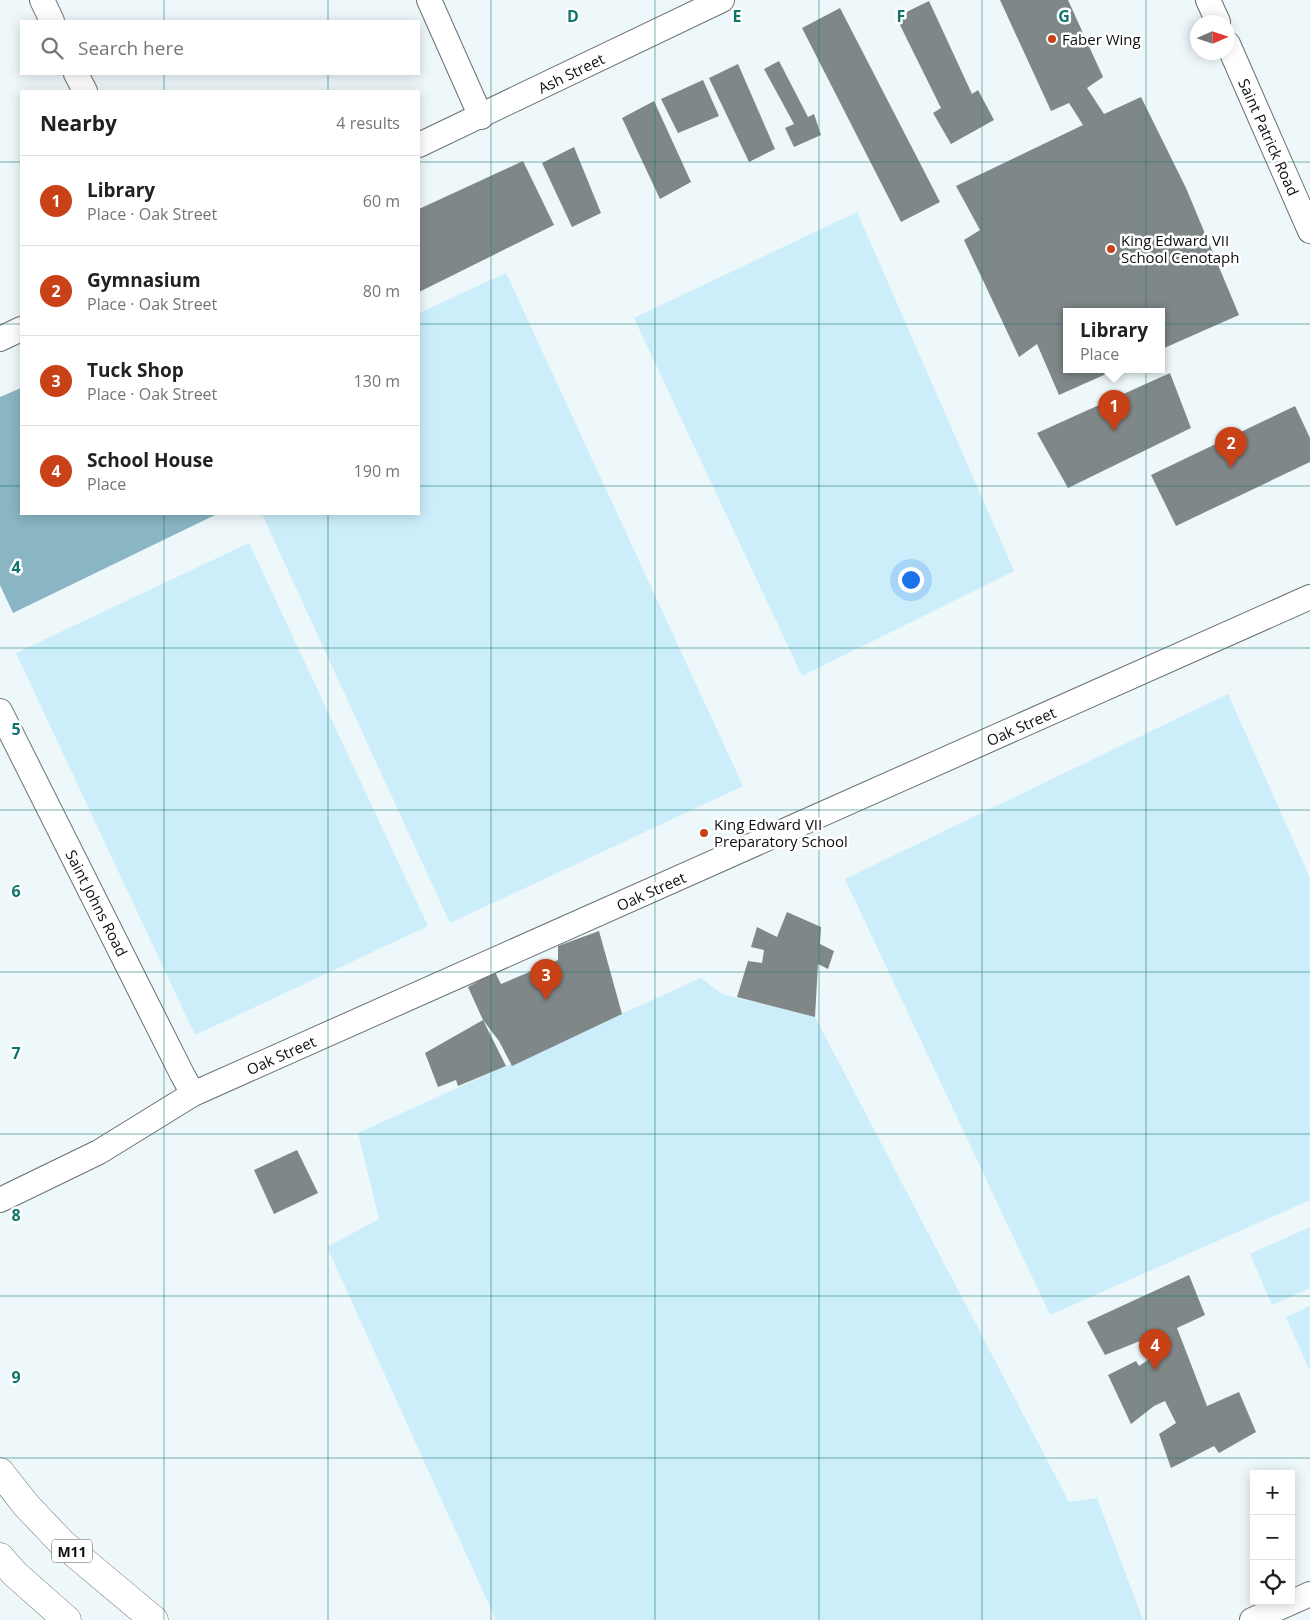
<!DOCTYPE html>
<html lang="en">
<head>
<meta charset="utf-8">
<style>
  body { margin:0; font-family:"Open Sans",sans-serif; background:#f6f6f6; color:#202124 }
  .controls { position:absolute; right:15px; bottom:15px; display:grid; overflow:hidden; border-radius:0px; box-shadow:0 2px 12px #0003 }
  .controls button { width:45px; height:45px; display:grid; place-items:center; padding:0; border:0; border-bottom:1px solid #e0e0e0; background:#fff; color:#202124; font:25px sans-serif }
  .compass { position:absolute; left:1190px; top:15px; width:45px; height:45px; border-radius:50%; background:#fff; box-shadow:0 2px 12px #0003; rotate:87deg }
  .you { position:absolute; left:910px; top:579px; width:18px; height:18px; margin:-12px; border:4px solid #fff; border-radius:50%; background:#1a73e8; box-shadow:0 0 0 8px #1a73e833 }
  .badge { display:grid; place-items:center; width:32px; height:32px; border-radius:50%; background:#c94117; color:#fff; font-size:16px; font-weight:700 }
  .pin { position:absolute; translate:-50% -41px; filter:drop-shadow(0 1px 2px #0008) }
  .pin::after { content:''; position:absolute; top:26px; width:18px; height:15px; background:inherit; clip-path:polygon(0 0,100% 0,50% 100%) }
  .popup { position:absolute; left:1063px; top:308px; width:102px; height:65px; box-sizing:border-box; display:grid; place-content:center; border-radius:0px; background:#fff; filter:drop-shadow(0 1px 4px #0005); font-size:16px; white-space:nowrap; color:#757577 }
  .popup b { font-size:19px; color:#202124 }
  .popup::after { content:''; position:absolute; left:50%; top:100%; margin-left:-10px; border:10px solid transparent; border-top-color:#fff }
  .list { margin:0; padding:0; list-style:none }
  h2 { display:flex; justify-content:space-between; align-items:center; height:65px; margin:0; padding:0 20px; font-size:21px }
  h2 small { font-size:16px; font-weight:400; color:#757577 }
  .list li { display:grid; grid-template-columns:32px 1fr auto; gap:15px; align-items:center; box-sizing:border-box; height:90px; padding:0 20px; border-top:1px solid #e0e0e0 }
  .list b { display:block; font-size:19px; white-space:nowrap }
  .list p { margin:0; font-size:16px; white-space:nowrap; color:#757577 }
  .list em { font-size:16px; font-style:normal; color:#757577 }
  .icon { flex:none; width:28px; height:28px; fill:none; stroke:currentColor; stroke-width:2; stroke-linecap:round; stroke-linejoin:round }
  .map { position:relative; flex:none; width:1310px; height:1620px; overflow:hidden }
  .search { position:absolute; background:#fff; box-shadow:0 2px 12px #0003; left:20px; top:20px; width:400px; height:55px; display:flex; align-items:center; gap:12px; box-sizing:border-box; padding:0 18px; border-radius:0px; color:#757577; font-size:19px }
  .panel { position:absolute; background:#fff; box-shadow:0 2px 12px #0003; left:20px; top:90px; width:400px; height:425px; border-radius:0px }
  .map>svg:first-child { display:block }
  .green { fill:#cbeefa }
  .water { fill:#8ab5c3 }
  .building { fill:#7f8789 }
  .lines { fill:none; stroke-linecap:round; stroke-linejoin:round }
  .minor-casing { stroke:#697073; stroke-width:26 }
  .primary-casing { stroke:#697073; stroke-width:29 }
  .minor { stroke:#fff; stroke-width:24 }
  .primary { stroke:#fff; stroke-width:28 }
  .grid { fill:none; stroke:#0f766e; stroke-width:1; stroke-opacity:0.55 }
  .poi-dot { fill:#c94117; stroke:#fff; stroke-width:2 }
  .labels { text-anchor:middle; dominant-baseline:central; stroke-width:5; stroke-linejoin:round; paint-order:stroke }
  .shield { fill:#fff; stroke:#555758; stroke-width:1 }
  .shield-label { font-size:14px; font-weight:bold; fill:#0c0f10 }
  .poi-label { font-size:15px; fill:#0c0f10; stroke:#fff; text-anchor:start }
  .street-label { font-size:15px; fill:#0c0f10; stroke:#fff }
  .grid-label { font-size:16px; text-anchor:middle; font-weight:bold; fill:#0f766e; stroke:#fff; stroke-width:5; stroke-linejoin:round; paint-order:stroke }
</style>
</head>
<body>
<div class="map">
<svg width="1310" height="1620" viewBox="0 0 1310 1620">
  <rect width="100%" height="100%" fill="#eef7fa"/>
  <g class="green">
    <path d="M857,212L1014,571L802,676L634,318Z"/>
    <path d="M506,273L743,786L450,923L262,514H419V313Z"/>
    <path d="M249,543L428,926L195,1035L16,653Z"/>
    <path d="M1228,694L1310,878V1200L1050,1315L845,879Z"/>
    <path d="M701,978L722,994L815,1017L1069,1502L1097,1498L1143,1620H496L327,1247L379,1219L358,1133Z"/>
    <path d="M1310,1227V1288L1272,1305L1250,1254Z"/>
    <path d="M1310,1306V1371L1286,1317Z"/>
  </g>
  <path class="water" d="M21,388V514H217L13,613L0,585V397Z"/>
  <g class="building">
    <path d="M1000,0H1068L1103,77L1087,88L1104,114L1141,97L1186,188L1239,315L1162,349V312H1066V370H1115L1059,395L1037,344L1019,357L964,240L980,230L956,186L1083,125L1069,103L1051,111Z"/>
    <path d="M929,1L972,94L978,90L994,120L951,144L933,113L941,108L896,17Z"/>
    <path d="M840,8L940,202L901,222L802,28Z"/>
    <path d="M779,61L808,117L814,114L821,135L794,147L785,128L794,124L764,69Z"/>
    <path d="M738,64L775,149L749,162L709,78Z"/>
    <path d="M703,80L719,116L678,133L661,99Z"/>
    <path d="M654,101L691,182L660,199L622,118Z"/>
    <path d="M574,147L601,213L572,227L542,163Z"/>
    <path d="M523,161L554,225L419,292V209Z"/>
    <path d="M1170,373L1191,428L1068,488L1037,433Z"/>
    <path d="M1295,406L1310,438V462L1176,526L1151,475Z"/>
    <path d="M787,912L821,927L820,944L834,951L828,969L818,964L815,1017L737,997L748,961L762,963L764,950L751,947L757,927L777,937Z"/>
    <path d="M599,931L622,1014L512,1066L499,1041L483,1020L468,987L495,972L501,984L558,960V946Z"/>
    <path d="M483,1020L506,1066L458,1086L456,1080L438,1087L425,1053Z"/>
    <path d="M297,1150L318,1193L274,1214L254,1170Z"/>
    <path d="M1189,1275L1205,1315L1177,1328L1207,1406L1239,1392L1256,1432L1219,1453L1214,1446L1171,1468L1159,1434L1176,1423L1165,1401L1154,1406L1131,1424L1108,1375L1136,1361L1139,1366L1148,1360L1140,1341L1105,1355L1087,1322Z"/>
  </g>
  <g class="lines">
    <g class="minor-casing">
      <g id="minor">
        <path d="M42,0L52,21"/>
        <path d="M429,0L481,117"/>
        <path d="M1208,0L1218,22"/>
        <path d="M1228,44L1310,231"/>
        <path d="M76,74L85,91"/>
        <path d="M419,145L722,0"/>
        <path d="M0,339L21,329"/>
        <path d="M0,711L182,1074L193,1094"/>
        <path d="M0,1200L99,1152L193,1094L1310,597"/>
        <path d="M1252,1620L1310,1594"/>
      </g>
    </g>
    <g class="primary-casing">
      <g id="primary">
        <path d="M0,1472L26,1505L62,1543L154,1620"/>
        <path d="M0,1557L15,1574L67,1620"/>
      </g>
    </g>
    <use href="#minor" class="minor"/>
    <use href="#primary" class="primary"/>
  </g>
  <path class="grid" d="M164,0V21M328,0V21M491,0V1620M655,0V1620M819,0V1620M982,0V1620M1146,0V1620M164,74V91M328,74V91M0,162H21M419,162H1310M0,324H21M419,324H1310M0,486H21M419,486H1310M164,514V1620M328,514V1620M0,648H1310M0,810H1310M0,972H1310M0,1134H1310M0,1296H1310M0,1458H1310"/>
  <g class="poi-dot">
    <circle cx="1052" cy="39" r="5"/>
    <circle cx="1111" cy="249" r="5"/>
    <circle cx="704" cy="833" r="5"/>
  </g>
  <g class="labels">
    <rect class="shield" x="52" y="1539.5" width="40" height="23" rx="4"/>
    <g class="shield-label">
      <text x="72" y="1551">M11</text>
    </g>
    <g class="poi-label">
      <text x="1062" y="39">Faber Wing</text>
      <text x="1121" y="240">King Edward VII<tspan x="1121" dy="17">School Cenotaph</tspan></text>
      <text x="714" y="824">King Edward VII<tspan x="714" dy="17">Preparatory School</tspan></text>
    </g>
    <g class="street-label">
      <text transform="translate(571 73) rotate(-26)">Ash Street</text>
      <text transform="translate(1269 137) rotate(66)">Saint Patrick Road</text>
      <text transform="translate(1021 726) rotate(-24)">Oak Street</text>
      <text transform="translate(651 891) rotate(-24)">Oak Street</text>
      <text transform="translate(97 903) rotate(63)">Saint Johns Road</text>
      <text transform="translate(281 1055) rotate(-24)">Oak Street</text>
    </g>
  </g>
  <g class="grid-label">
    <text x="573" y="22">D</text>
    <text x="737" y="22">E</text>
    <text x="901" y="22">F</text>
    <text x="1064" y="22">G</text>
    <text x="16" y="573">4</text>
    <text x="16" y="735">5</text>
    <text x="16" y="897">6</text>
    <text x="16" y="1059">7</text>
    <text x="16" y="1221">8</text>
    <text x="16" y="1383">9</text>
  </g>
</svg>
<div class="controls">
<button>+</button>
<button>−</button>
<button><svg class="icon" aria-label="locate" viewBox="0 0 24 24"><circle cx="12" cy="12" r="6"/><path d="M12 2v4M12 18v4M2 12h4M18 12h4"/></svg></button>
</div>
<svg class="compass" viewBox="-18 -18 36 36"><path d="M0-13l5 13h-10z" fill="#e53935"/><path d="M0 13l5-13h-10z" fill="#757577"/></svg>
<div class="you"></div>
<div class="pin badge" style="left:1114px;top:431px">1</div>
<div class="popup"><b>Library</b>Place</div>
<div class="pin badge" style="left:1231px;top:468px">2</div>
<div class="pin badge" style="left:546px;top:1000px">3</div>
<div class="pin badge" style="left:1155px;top:1370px">4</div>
<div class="search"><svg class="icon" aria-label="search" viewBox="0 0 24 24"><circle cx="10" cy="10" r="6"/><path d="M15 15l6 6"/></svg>Search here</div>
<section class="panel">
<h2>Nearby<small>4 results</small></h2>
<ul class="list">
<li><span class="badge">1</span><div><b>Library</b><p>Place · Oak Street</p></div><em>60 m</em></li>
<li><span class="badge">2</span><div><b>Gymnasium</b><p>Place · Oak Street</p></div><em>80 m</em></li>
<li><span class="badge">3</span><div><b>Tuck Shop</b><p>Place · Oak Street</p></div><em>130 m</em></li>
<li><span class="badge">4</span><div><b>School House</b><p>Place</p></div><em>190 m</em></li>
</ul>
</section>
</div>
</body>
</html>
